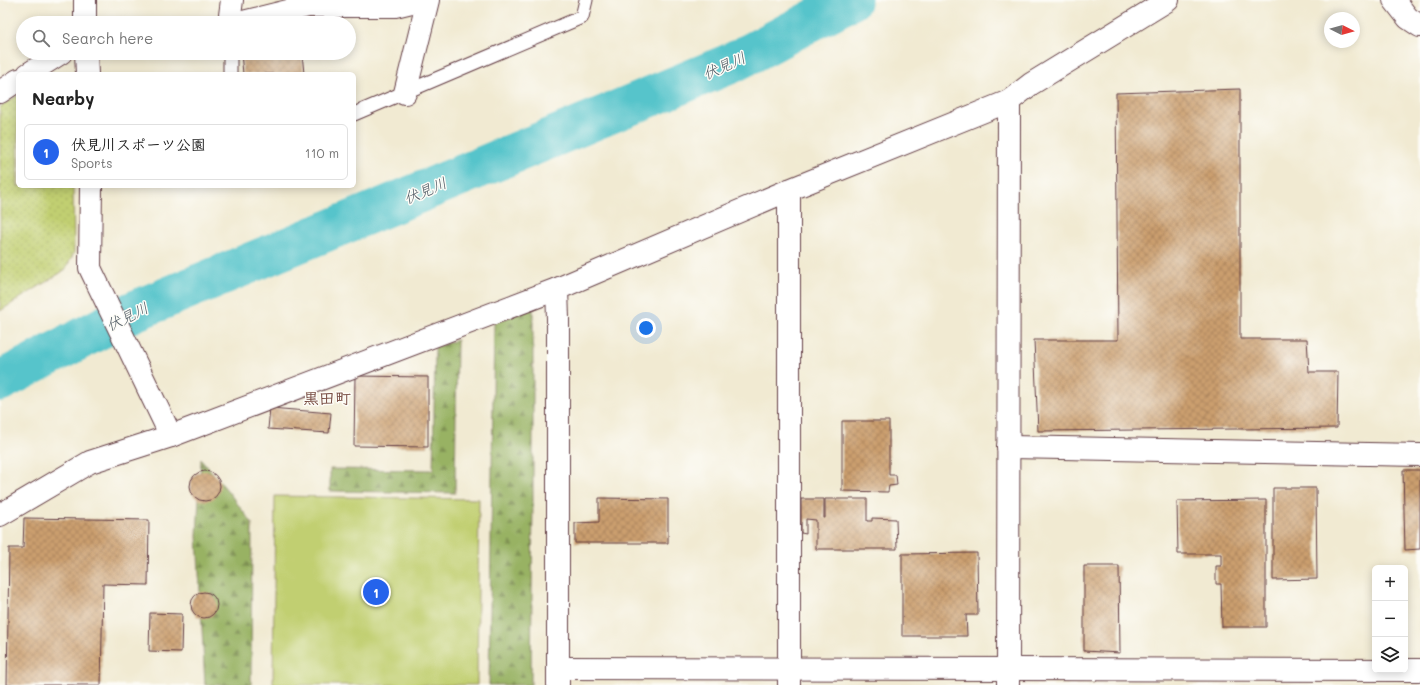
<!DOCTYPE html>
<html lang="en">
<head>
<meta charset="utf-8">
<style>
  body { margin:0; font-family:Mali,"Klee One",sans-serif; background:#f6f6f6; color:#222 }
  .controls { position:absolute; right:12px; bottom:12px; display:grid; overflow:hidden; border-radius:6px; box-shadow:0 2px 10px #0003 }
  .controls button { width:36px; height:36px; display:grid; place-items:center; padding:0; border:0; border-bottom:1px solid #e0e0e0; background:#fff; color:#222; font:20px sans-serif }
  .compass { position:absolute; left:1324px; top:12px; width:36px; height:36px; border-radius:50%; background:#fff; box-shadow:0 2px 10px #0003; rotate:96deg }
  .you { position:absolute; left:646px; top:328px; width:14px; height:14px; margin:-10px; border:3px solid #fff; border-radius:50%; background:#1a73e8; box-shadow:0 0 0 6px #1a73e833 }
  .badge { display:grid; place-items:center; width:26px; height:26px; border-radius:50%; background:#2563eb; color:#fff; font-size:13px; font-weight:700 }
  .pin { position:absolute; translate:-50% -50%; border:2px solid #fff; box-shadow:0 1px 4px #0006 }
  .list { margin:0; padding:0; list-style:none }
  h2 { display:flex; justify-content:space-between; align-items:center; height:52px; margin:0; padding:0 16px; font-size:17px }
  h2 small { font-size:13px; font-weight:400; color:#767676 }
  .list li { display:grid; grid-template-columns:26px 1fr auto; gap:12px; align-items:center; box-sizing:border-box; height:56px; margin:0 8px 8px; padding:0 8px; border:1px solid #e0e0e0; border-radius:6px }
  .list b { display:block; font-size:15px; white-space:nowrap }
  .list p { margin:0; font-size:13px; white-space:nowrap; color:#767676 }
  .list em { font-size:13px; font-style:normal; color:#767676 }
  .icon { flex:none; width:22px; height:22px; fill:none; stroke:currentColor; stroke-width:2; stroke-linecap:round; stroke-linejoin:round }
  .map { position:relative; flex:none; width:1420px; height:685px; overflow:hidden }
  .search { position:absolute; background:#fff; box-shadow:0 2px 10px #0003; left:16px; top:16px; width:340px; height:44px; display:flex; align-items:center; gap:10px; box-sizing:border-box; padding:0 14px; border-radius:22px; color:#767676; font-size:15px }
  .panel { position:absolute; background:#fff; box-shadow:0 2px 10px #0003; left:16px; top:72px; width:340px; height:116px; border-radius:6px }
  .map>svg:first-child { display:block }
  .grass { fill:url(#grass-dots); stroke:#86774e }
  .forest { fill:url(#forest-firs); stroke:#716847 }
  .garden { fill:#c1cf71; stroke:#86774e }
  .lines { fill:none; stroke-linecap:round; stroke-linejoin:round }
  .river { stroke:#56c4cb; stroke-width:41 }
  .building { fill:url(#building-cross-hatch) }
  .service-casing { stroke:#633d44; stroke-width:15 }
  .minor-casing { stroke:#633d44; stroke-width:24 }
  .tertiary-casing { stroke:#633d44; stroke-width:24 }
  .service { stroke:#fff; stroke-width:13 }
  .minor { stroke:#fff; stroke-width:22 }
  .tertiary { stroke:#fff; stroke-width:22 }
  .labels { text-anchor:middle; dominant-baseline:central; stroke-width:3; stroke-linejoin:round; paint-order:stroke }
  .water-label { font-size:15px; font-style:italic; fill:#4e5963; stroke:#fdfcf7 }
  .quarter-label { font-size:16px; font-weight:bold; fill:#774c42; stroke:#fdfcf7 }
</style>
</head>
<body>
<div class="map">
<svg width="1420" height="685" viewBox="0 0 1420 685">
  <defs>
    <pattern id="grass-dots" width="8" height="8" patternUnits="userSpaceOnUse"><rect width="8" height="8" fill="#c1cf71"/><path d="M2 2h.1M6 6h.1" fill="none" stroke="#a7b162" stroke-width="1.8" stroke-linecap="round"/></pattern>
    <pattern id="forest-firs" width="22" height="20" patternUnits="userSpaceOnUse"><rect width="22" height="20" fill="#98b263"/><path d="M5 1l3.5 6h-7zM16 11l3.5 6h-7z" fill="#7e9052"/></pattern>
    <pattern id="building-cross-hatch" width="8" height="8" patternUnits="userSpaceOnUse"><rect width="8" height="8" fill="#cb9f6e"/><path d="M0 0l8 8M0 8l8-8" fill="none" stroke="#a7815b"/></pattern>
  </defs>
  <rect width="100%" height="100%" fill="#fdfcf7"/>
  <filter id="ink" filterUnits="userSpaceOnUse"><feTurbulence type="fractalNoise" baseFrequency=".025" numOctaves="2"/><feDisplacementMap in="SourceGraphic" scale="8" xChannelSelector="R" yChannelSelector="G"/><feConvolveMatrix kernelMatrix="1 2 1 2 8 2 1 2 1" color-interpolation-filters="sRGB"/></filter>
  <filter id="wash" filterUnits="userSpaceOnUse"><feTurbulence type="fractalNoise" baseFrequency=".012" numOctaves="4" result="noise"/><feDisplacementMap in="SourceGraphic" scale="16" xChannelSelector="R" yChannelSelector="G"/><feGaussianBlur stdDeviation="0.9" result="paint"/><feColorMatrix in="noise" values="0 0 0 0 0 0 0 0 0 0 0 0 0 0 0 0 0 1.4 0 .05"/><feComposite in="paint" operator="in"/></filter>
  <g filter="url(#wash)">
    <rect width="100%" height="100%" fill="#f1ead2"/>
    <path class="grass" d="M18,95V186H73L74,253L65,270L0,311V107Z"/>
    <g class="forest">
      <path d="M533,308V499L531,685H489L494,323Z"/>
      <path d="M457,340L455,493L330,491V469L433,470L435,347Z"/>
      <path d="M201,459L227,490L252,523L251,685H205L197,536Z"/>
    </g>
    <path class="garden" d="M275,496L479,499L477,685H273Z"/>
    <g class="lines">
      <path class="river" d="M0,381L132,312L734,62L851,0"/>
    </g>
    <g id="blocks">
      <g class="building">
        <path d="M241,53H302L304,74H243Z"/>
        <path d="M1240,89V339H1307L1309,372H1338L1337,428L1038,431L1034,340H1118L1116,93Z"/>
        <path d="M355,376L428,377V447L354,446Z"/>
        <path d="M270,408L331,413L329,433L268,429Z"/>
        <path d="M842,421H889V475H896L897,485L889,486L888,492L842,491Z"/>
        <path d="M1403,470H1420V549L1405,550Z"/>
        <circle cx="205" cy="486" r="15"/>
        <path d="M1273,488H1316L1317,579L1273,580Z"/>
        <path d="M599,498L668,499V543H575V523L599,522Z"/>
        <path d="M801,499H824V518H825V499H867V521H872V518L896,519L897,549H816V520L806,519V534L801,533Z"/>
        <path d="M1266,500V627H1222L1221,584H1216V566H1221V554H1178L1177,501Z"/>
        <path d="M24,518L149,520L148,585L103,584L101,685H7L9,548H23Z"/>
        <path d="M977,553L978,615H966L967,636H902V554Z"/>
        <path d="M1084,566H1119L1120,653L1084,651Z"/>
        <circle cx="204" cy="605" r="13"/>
        <path d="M150,613L182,614L181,652L149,651Z"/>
      </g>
    </g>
  </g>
  <g filter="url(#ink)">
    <use href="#blocks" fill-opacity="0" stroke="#633d44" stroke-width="1"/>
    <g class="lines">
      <g class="service-casing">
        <g id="service">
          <path d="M230,53V74"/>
          <path d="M354,114L582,17L586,0"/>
        </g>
      </g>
      <g class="minor-casing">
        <g id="minor">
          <path d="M85,0V23"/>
          <path d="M229,23L232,0"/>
          <path d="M239,23L308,6H395L420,0"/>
          <path d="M86,53L87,74"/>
          <path d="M28,74L61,53"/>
          <path d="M0,92L18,80"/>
          <path d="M405,93L428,0"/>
          <path d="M91,186L90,268L171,436"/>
          <path d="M789,190V685"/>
          <path d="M1008,447L1420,455"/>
          <path d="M0,515L90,462L171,436L557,289"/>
          <path d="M558,668L1420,670"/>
          <path d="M558,685V319L557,289L789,190L1009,101L1031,84L1168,0"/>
          <path d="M1008,685L1009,101"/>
        </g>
      </g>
      <g class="tertiary-casing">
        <path id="tertiary" d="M1394,0L1408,18L1420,26"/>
      </g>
      <use href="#service" class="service"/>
      <use href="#minor" class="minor"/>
      <use href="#tertiary" class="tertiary"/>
    </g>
  </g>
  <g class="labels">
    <g class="water-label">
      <text transform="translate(724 65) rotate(-24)">伏見川</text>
      <text transform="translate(425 190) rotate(-23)">伏見川</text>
      <text transform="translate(127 316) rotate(-26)">伏見川</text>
    </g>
    <g class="quarter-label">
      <text x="327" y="397">黒田町</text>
    </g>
  </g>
</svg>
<div class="controls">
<button>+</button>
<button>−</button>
<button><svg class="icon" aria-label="layers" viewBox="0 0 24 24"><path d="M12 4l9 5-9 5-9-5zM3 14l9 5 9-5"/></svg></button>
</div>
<svg class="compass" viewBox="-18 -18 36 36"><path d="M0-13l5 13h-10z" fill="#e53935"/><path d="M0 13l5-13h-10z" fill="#767676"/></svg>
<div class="you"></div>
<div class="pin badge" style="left:376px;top:592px">1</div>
<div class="search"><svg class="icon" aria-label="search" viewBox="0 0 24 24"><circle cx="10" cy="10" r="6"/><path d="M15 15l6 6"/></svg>Search here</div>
<section class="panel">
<h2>Nearby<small></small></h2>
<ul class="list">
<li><span class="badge">1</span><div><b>伏見川スポーツ公園</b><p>Sports</p></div><em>110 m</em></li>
</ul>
</section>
</div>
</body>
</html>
